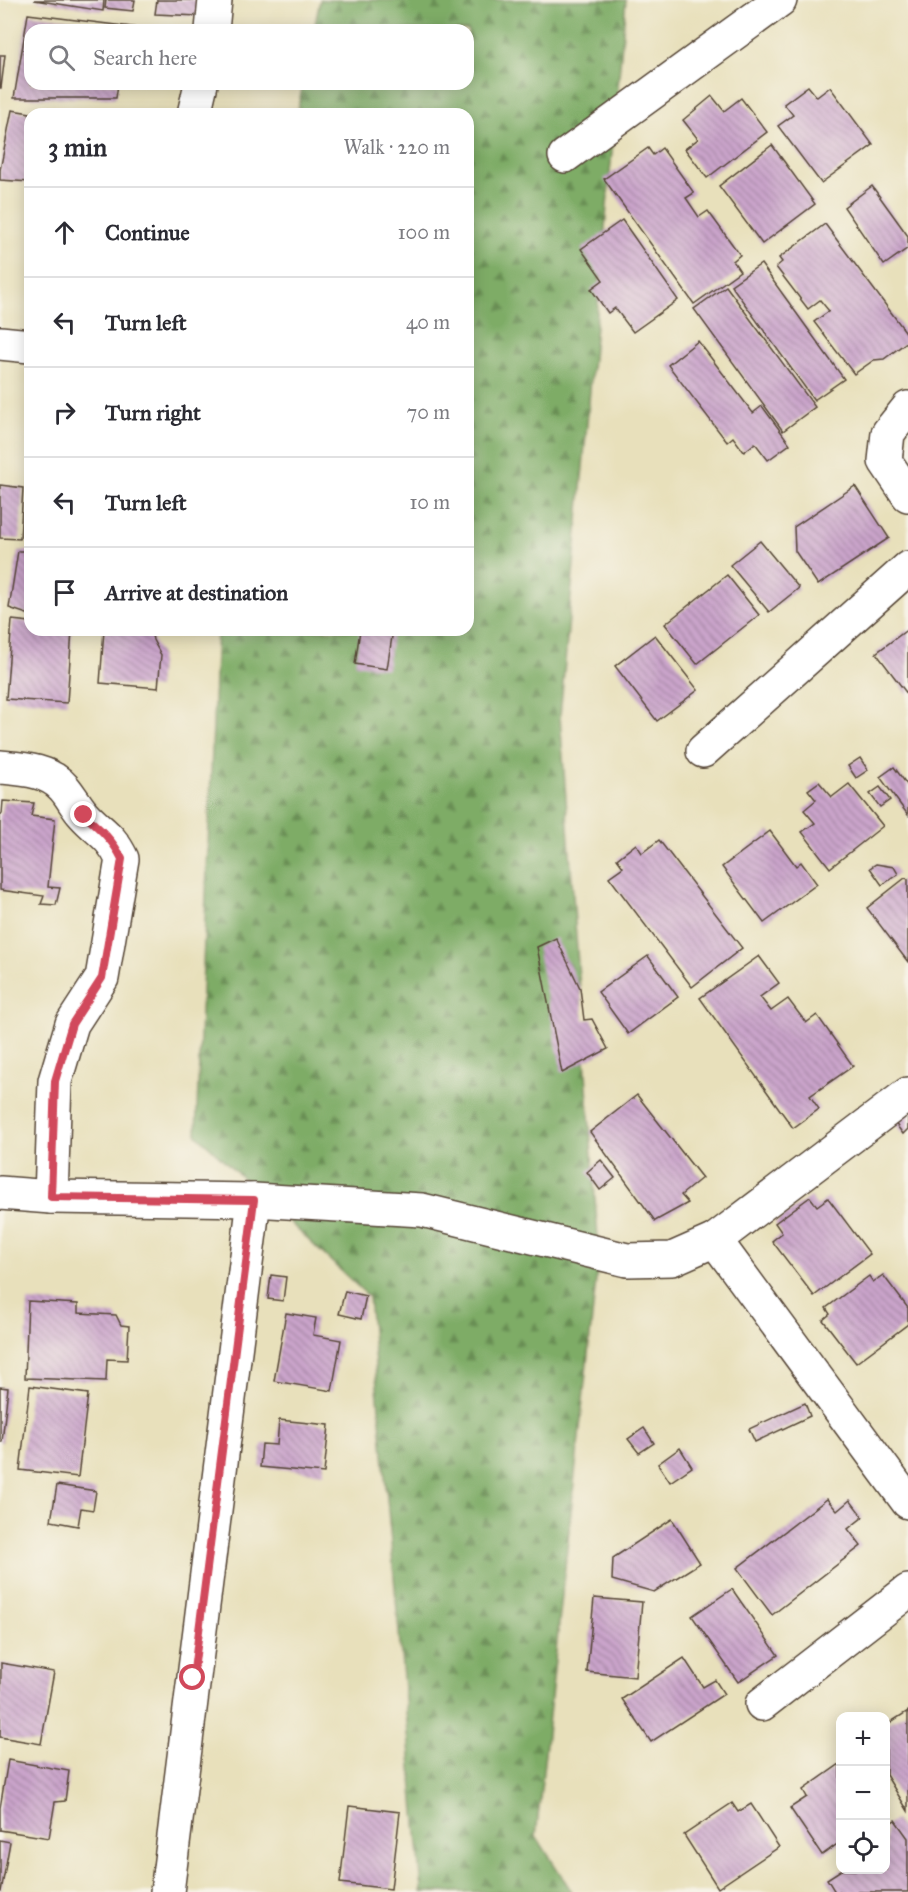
<!DOCTYPE html>
<html lang="en">
<head>
<meta charset="utf-8">
<style>
  body { margin:0; font-family:"IM FELL Great Primer",serif; background:#f7f7f7; color:#2b2b33 }
  .controls { position:absolute; right:18px; bottom:18px; display:grid; overflow:hidden; border-radius:12px; box-shadow:0 3px 15px #0003 }
  .controls button { width:54px; height:54px; display:grid; place-items:center; padding:0; border:0; border-bottom:2px solid #e1e1e2; background:#fff; color:#2b2b33; font:30px sans-serif }
  .stop { position:absolute; width:18px; height:18px; margin:-14px; border:4px solid #d1495b; border-radius:50%; background:#fff }
  .stop.end { background:#d1495b; border-color:#fff; box-shadow:0 2px 6px #0008 }
  .list { margin:0; padding:0; list-style:none }
  h2 { display:flex; justify-content:space-between; align-items:center; height:78px; margin:0; padding:0 24px; font-size:26px }
  h2 small { font-size:20px; font-weight:400; color:#7c7c81 }
  .list li { display:grid; grid-template-columns:39px 1fr auto; gap:18px; align-items:center; box-sizing:border-box; height:90px; padding:0 24px; border-top:2px solid #e1e1e2 }
  .list b { display:block; font-size:22px; white-space:nowrap }
  .list em { font-size:20px; font-style:normal; color:#7c7c81 }
  .icon { flex:none; width:33px; height:33px; fill:none; stroke:currentColor; stroke-width:2; stroke-linecap:round; stroke-linejoin:round }
  .map { position:relative; flex:none; width:908px; height:1892px; overflow:hidden }
  .search { position:absolute; background:#fff; box-shadow:0 3px 15px #0003; left:24px; top:24px; width:450px; height:66px; display:flex; align-items:center; gap:15px; box-sizing:border-box; padding:0 21px; border-radius:18px; color:#7c7c81; font-size:22px }
  .panel { position:absolute; background:#fff; box-shadow:0 3px 15px #0003; left:24px; top:108px; width:450px; height:528px; border-radius:18px }
  .map>svg:first-child { display:block }
  .forest { fill:url(#forest-firs); stroke:#5c6b42; stroke-width:1.5 }
  .building { fill:url(#building-back-hatch) }
  .lines { fill:none; stroke-linecap:round; stroke-linejoin:round }
  .minor-casing { stroke:#554536; stroke-width:36 }
  .minor { stroke:#fff; stroke-width:33 }
  .route { stroke:#d1495b; stroke-width:8 }
</style>
</head>
<body>
<div class="map">
<svg width="908" height="1892" viewBox="0 0 908 1892">
  <defs>
    <pattern id="forest-firs" width="22" height="20" patternUnits="userSpaceOnUse" patternTransform="scale(1.5)"><rect width="22" height="20" fill="#7eac66"/><path d="M5 1l3.5 6h-7zM16 11l3.5 6h-7z" fill="#688c53"/></pattern>
    <pattern id="building-back-hatch" width="6" height="6" patternUnits="userSpaceOnUse" patternTransform="scale(1.5)"><rect width="6" height="6" fill="#caa4cb"/><path d="M-1 5l2 2M0 0l6 6M5-1l2 2" fill="none" stroke="#a586a4"/></pattern>
  </defs>
  <rect width="100%" height="100%" fill="#f7f3e8"/>
  <filter id="ink" filterUnits="userSpaceOnUse"><feTurbulence type="fractalNoise" baseFrequency=".0167" numOctaves="2"/><feDisplacementMap in="SourceGraphic" scale="12" xChannelSelector="R" yChannelSelector="G"/><feConvolveMatrix kernelMatrix="1 2 1 2 8 2 1 2 1" color-interpolation-filters="sRGB"/></filter>
  <filter id="wash" filterUnits="userSpaceOnUse"><feTurbulence type="fractalNoise" baseFrequency=".008" numOctaves="4" result="noise"/><feDisplacementMap in="SourceGraphic" scale="24" xChannelSelector="R" yChannelSelector="G"/><feGaussianBlur stdDeviation="1.35" result="paint"/><feColorMatrix in="noise" values="0 0 0 0 0 0 0 0 0 0 0 0 0 0 0 0 0 1.4 0 .05"/><feComposite in="paint" operator="in"/></filter>
  <g filter="url(#wash)">
    <rect width="100%" height="100%" fill="#e8e0bb"/>
    <path class="forest" d="M320,0H626L560,716L599,1252L536,1836L572,1892H421L422,1890L369,1297L196,1134L217,630H468V114H297L303,84H468V30H314Z"/>
    <g id="blocks">
      <g class="building">
        <path d="M34,0H104L103,11Z"/>
        <path d="M106,0H135L133,11L105,8Z"/>
        <path d="M157,0H200L199,16L155,14Z"/>
        <path d="M28,14L148,29L30,30V84H118L116,98H14Z"/>
        <path d="M0,55H5L1,88H0Z"/>
        <path d="M808,86L817,97L830,87L873,145L821,183L778,126L793,115L784,104Z"/>
        <path d="M712,96L724,111L741,98L767,132L707,178L685,149L698,139L683,120Z"/>
        <path d="M12,110L30,113V182L0,180V170Z"/>
        <path d="M772,145L815,204L762,244L719,186Z"/>
        <path d="M648,148L653,155L662,148L694,193L686,198L699,217L708,211L740,255L733,261L740,271L694,304L604,179Z"/>
        <path d="M872,186L908,236V248L884,265L844,207Z"/>
        <path d="M622,220L678,300L633,332L615,308L608,313L591,289L603,280L581,249Z"/>
        <path d="M825,224L908,335V341L884,359L874,360L854,374L814,322L829,311L820,300L808,309L776,267L782,262L779,258Z"/>
        <path d="M761,264L844,379L814,400L731,285Z"/>
        <path d="M726,286L815,407L783,431L694,309Z"/>
        <path d="M698,341L753,413L762,406L790,444L768,460L755,443L744,452L733,437L727,442L668,365Z"/>
        <path d="M0,485L23,488L20,539L0,538Z"/>
        <path d="M855,486L889,538L818,585L795,551L794,527Z"/>
        <path d="M760,541L799,588L769,612L730,565Z"/>
        <path d="M18,551H30V615L9,608Z"/>
        <path d="M727,575L759,615L697,664L665,624Z"/>
        <path d="M12,620L30,622V630H72L67,703L6,699Z"/>
        <path d="M908,629V695L876,653Z"/>
        <path d="M104,630H151L153,640L161,655L158,688L100,683Z"/>
        <path d="M360,630H393L387,669L355,664Z"/>
        <path d="M655,635L698,690L657,721L615,666Z"/>
        <path d="M860,758L868,770L856,778L848,766Z"/>
        <path d="M894,767L908,786V815L880,777Z"/>
        <path d="M819,782L832,797L849,784L883,826L830,868L802,832L815,823L804,810L816,800L808,790Z"/>
        <path d="M880,787L890,800L880,807L870,794Z"/>
        <path d="M3,801L34,803L31,816L55,819L48,887L60,888L56,905L41,904L44,896L0,890V814H2Z"/>
        <path d="M770,831L796,866L801,862L817,884L764,923L722,867Z"/>
        <path d="M659,840L742,948L692,987L609,877L623,867L617,859L636,844L642,853Z"/>
        <path d="M876,864L894,867L898,874L882,885L870,868Z"/>
        <path d="M905,878L908,879V962L867,908Z"/>
        <path d="M556,938L580,988L584,1020L592,1019L608,1049L562,1073L537,947Z"/>
        <path d="M648,956L678,997L628,1034L598,992Z"/>
        <path d="M759,956L779,983L760,997L771,1011L788,999L806,1023L817,1015L853,1066L810,1096L819,1109L793,1128L700,998Z"/>
        <path d="M637,1095L702,1178L681,1195L688,1203L655,1221L590,1132Z"/>
        <path d="M908,1106V1129L903,1134L892,1119Z"/>
        <path d="M601,1160L615,1178L600,1190L587,1172Z"/>
        <path d="M810,1197L817,1206L828,1198L870,1254L814,1296L772,1241L782,1233L775,1223Z"/>
        <path d="M271,1275L286,1277L283,1301L268,1299Z"/>
        <path d="M883,1275L908,1308V1324L856,1363L823,1320L830,1314L826,1308L869,1276L873,1282Z"/>
        <path d="M345,1291L366,1296L361,1319L339,1314Z"/>
        <path d="M28,1301L78,1304V1313L116,1315L121,1325L129,1326L127,1360L107,1359L106,1381L25,1378Z"/>
        <path d="M286,1313L316,1318L313,1335L341,1340L332,1391L274,1381Z"/>
        <path d="M30,1386L88,1394L78,1477L20,1470Z"/>
        <path d="M0,1387L8,1388L2,1442H0Z"/>
        <path d="M805,1403L810,1416L755,1442L749,1429Z"/>
        <path d="M279,1420L329,1425L324,1473L260,1467L262,1444L277,1445Z"/>
        <path d="M644,1428L654,1443L639,1453L628,1439Z"/>
        <path d="M680,1448L692,1467L670,1482L658,1464Z"/>
        <path d="M57,1485L96,1491L93,1510L81,1508L78,1526L51,1521Z"/>
        <path d="M827,1499L837,1511L850,1500L863,1517L848,1529L861,1546L772,1615L737,1568Z"/>
        <path d="M672,1519L700,1563L654,1592L612,1580L613,1558Z"/>
        <path d="M732,1589L778,1655L738,1682L692,1616Z"/>
        <path d="M594,1598L642,1602L635,1677L587,1672Z"/>
        <path d="M684,1658L703,1687L715,1680L724,1694L651,1742L622,1699Z"/>
        <path d="M1,1663L54,1672L41,1744L0,1737Z"/>
        <path d="M908,1711V1811L886,1775V1725Z"/>
        <path d="M8,1760L69,1771L65,1801L55,1802L49,1838L0,1830V1808Z"/>
        <path d="M840,1764V1842L822,1855L790,1808L807,1797L803,1790Z"/>
        <path d="M732,1803L738,1812L751,1804L779,1847L718,1888L684,1835Z"/>
        <path d="M349,1806L400,1812L391,1889L340,1883Z"/>
        <path d="M895,1820L908,1838V1892H835L827,1879L841,1870H886V1826Z"/>
        <path d="M0,1840L10,1842L1,1892H0Z"/>
      </g>
    </g>
  </g>
  <g filter="url(#ink)">
    <use href="#blocks" fill-opacity="0" stroke="#554536" stroke-width="1.5"/>
    <g class="lines">
      <g class="minor-casing">
        <g id="minor">
          <path d="M212,30L215,0"/>
          <path d="M194,114L201,84"/>
          <path d="M565,156L780,0"/>
          <path d="M0,343L30,346"/>
          <path d="M908,408L888,433L885,461L908,495"/>
          <path d="M703,751L908,568"/>
          <path d="M0,767C22,769 49,770 64,788C71,796 76,806 83,814C100,833 110,834 122,859L102,978L72,1024L55,1081L51,1197"/>
          <path d="M0,1193L51,1197L254,1200L422,1210L627,1260L672,1259L715,1240L908,1094"/>
          <path d="M715,1240L908,1502"/>
          <path d="M762,1704L908,1591"/>
          <path d="M167,1892L254,1200"/>
        </g>
      </g>
      <use href="#minor" class="minor"/>
    </g>
  </g>
  <g class="lines" filter="url(#ink)">
    <path class="route" d="M84,815C100,829 113,840 122,859L102,978L72,1024L55,1081L51,1197L254,1200L193,1678"/>
  </g>
</svg>
<div class="controls">
<button>+</button>
<button>−</button>
<button><svg class="icon" aria-label="locate" viewBox="0 0 24 24"><circle cx="12" cy="12" r="6"/><path d="M12 2v4M12 18v4M2 12h4M18 12h4"/></svg></button>
</div>
<div class="stop" style="left:193px;top:1678px"></div>
<div class="stop end" style="left:84px;top:815px"></div>
<div class="search"><svg class="icon" aria-label="search" viewBox="0 0 24 24"><circle cx="10" cy="10" r="6"/><path d="M15 15l6 6"/></svg>Search here</div>
<section class="panel">
<h2>3 min<small>Walk · 220 m</small></h2>
<ul class="list">
<li><svg class="icon" aria-label="ahead" viewBox="0 0 24 24"><path d="M12 20V5M6 11l6-6 6 6"/></svg><div><b>Continue</b></div><em>100 m</em></li>
<li><svg class="icon" aria-label="left" viewBox="0 0 24 24"><path d="M17 20v-9H6M10 6l-5 5 5 5"/></svg><div><b>Turn left</b></div><em>40 m</em></li>
<li><svg class="icon" aria-label="right" viewBox="0 0 24 24"><path d="M7 20v-9h11M14 6l5 5-5 5"/></svg><div><b>Turn right</b></div><em>70 m</em></li>
<li><svg class="icon" aria-label="left" viewBox="0 0 24 24"><path d="M17 20v-9H6M10 6l-5 5 5 5"/></svg><div><b>Turn left</b></div><em>10 m</em></li>
<li><svg class="icon" aria-label="arrive" viewBox="0 0 24 24"><path d="M6 21V4h12l-3 4 3 4H6"/></svg><div><b>Arrive at destination</b></div></li>
</ul>
</section>
</div>
</body>
</html>
